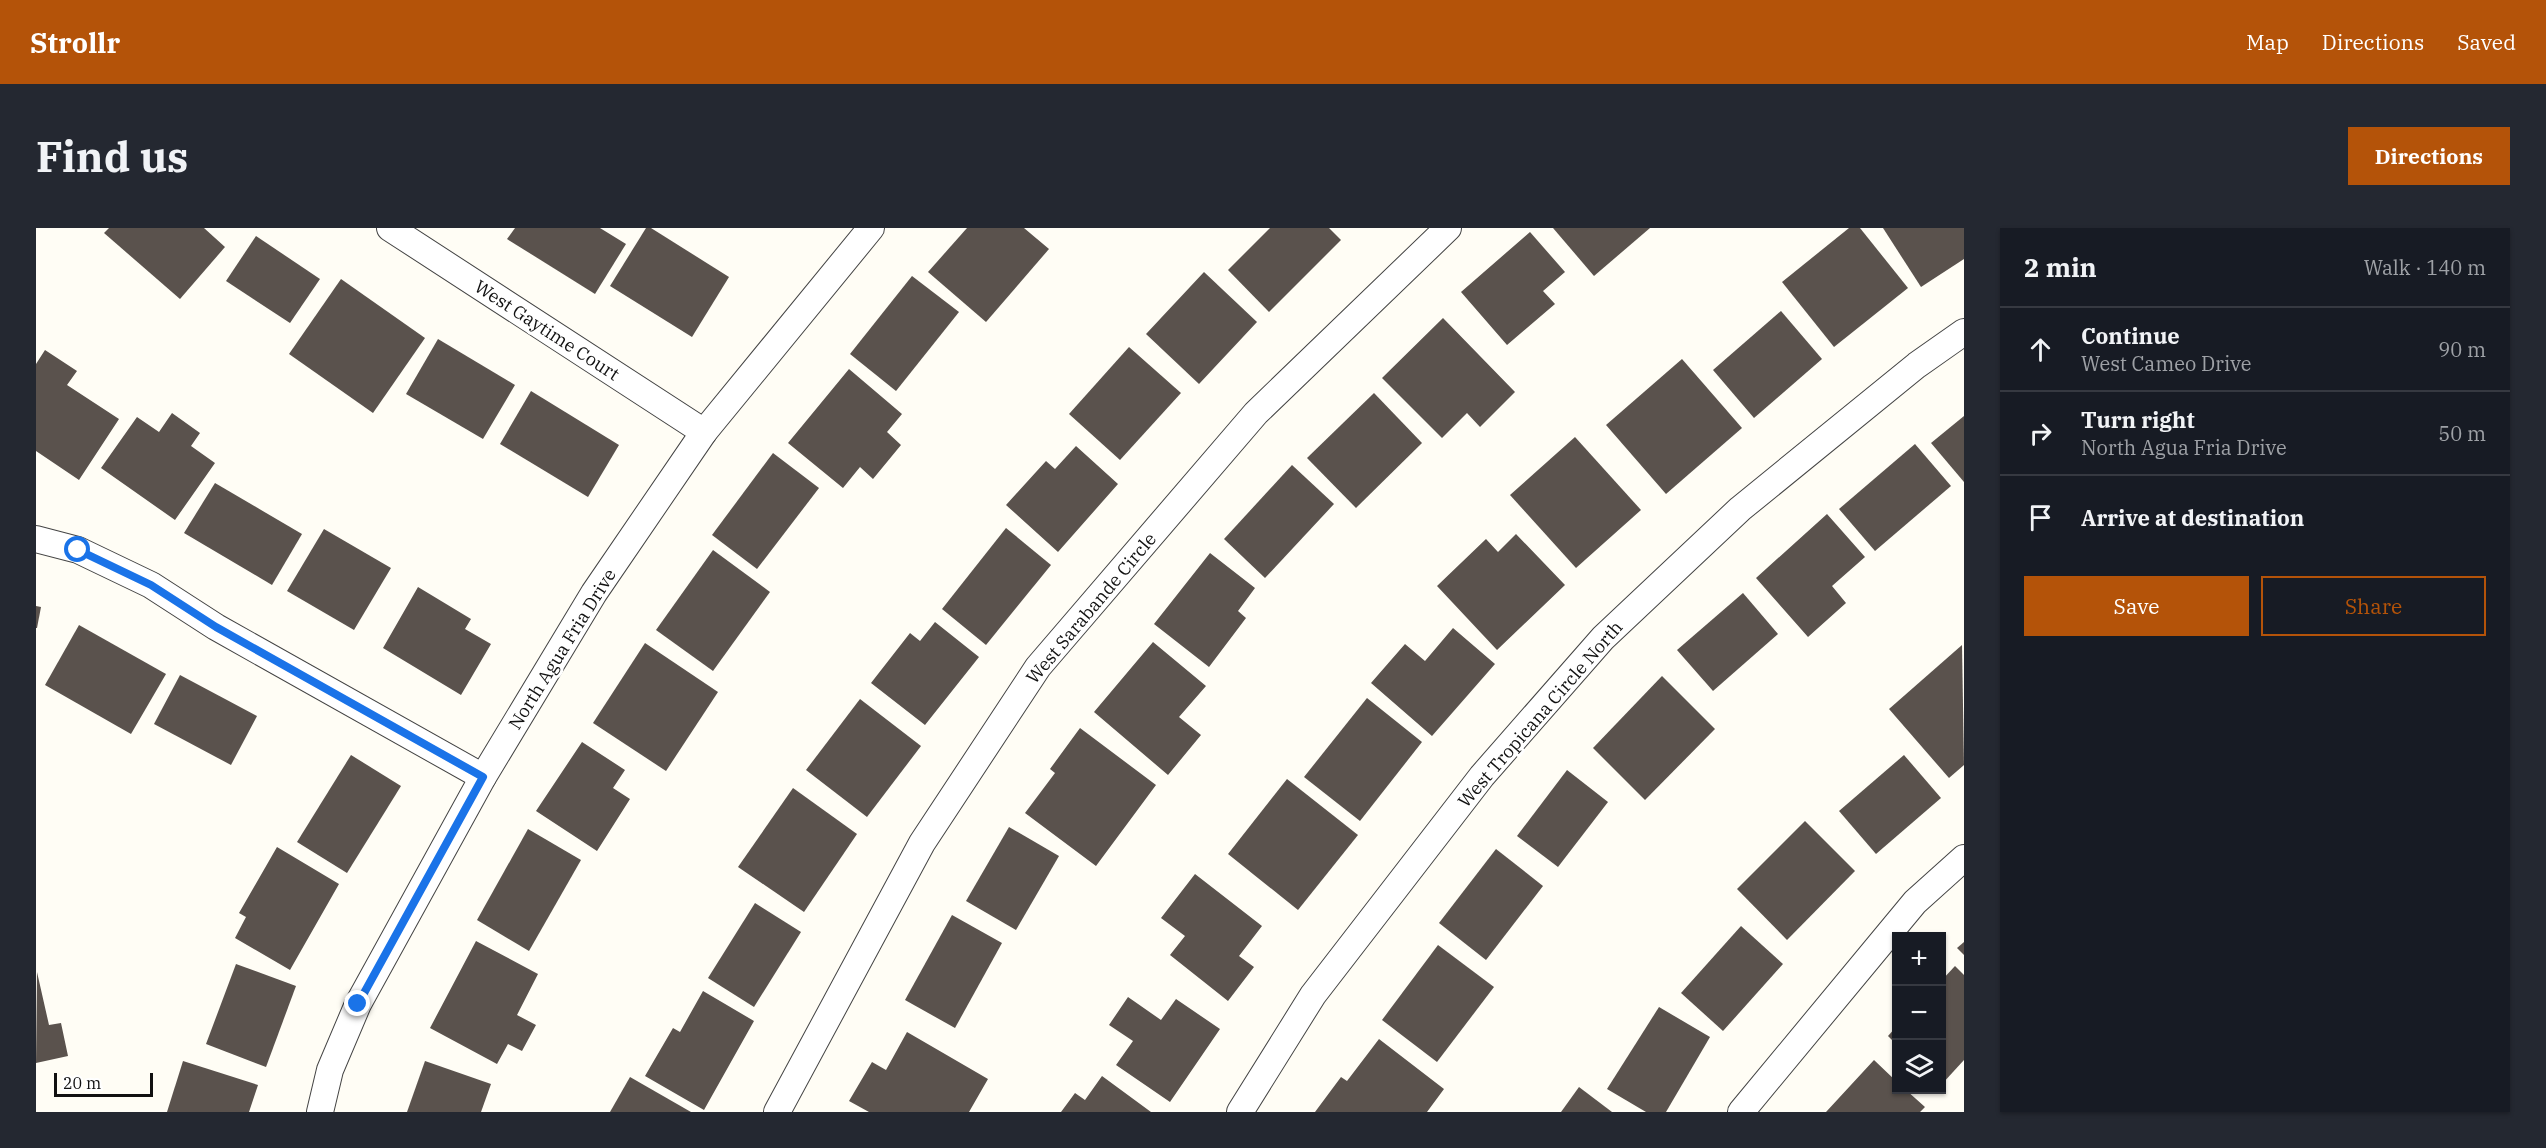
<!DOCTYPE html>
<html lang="en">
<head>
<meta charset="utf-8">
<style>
  body { margin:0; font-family:"IBM Plex Serif",serif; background:#242831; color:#f1f3f6 }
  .controls { position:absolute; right:18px; bottom:18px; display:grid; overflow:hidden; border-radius:0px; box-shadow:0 2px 4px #0004 }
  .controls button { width:54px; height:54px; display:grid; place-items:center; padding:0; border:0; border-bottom:2px solid #363941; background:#171b24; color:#f1f3f6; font:30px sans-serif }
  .scale { position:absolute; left:18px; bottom:15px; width:99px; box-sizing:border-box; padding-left:6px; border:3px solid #111; border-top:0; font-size:16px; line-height:21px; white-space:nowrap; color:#111; -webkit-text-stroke:4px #fff; paint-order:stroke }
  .stop { position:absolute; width:18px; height:18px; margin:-14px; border:4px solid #1a73e8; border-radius:50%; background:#fff }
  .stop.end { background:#1a73e8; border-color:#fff; box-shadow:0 2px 6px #0008 }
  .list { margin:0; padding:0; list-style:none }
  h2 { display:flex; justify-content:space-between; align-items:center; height:78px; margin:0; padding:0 24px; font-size:26px }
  h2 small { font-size:20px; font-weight:400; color:#9ea1a6 }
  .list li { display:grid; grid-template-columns:39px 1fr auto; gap:18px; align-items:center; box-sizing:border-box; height:84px; padding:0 24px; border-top:2px solid #363941 }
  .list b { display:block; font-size:22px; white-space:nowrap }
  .list p { margin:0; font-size:20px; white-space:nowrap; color:#9ea1a6 }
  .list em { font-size:20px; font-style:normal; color:#9ea1a6 }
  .actions { display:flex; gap:12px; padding:18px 24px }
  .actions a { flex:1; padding:14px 0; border:2px solid #b45309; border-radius:0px; text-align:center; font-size:21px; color:#b45309 }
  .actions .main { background:#b45309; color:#fff }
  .icon { flex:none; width:33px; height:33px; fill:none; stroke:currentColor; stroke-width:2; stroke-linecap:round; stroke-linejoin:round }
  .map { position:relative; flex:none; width:1928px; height:884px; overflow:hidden; border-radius:0px }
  header { display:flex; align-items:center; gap:36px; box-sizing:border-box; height:84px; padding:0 30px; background:#b45309; color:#fff }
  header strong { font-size:28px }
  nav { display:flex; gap:33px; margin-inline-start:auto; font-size:21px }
  .intro { display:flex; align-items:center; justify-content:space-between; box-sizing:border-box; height:144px; padding:0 36px }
  h1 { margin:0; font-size:42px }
  .button { padding:15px 27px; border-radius:0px; background:#b45309; color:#fff; font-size:21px; font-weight:700 }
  main { display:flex; gap:36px; padding:0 36px }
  aside { flex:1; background:#171b24; border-radius:0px; box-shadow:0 2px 4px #0004 }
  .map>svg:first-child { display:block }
  .building { fill:#5a524d }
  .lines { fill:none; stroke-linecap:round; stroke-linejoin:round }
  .street-casing { stroke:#444; stroke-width:28 }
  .street { stroke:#fff; stroke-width:26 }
  .route { stroke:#1a73e8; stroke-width:8 }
  .labels { text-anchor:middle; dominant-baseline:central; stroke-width:6; stroke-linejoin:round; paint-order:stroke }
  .street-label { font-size:18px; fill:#111; stroke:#fff }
</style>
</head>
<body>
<header>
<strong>Strollr</strong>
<nav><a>Map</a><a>Directions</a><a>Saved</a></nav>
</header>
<div class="intro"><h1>Find us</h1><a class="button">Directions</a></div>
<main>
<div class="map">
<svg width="1928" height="884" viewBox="0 0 1928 884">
  <rect width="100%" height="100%" fill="#fffdf5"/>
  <g class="building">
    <path d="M73,0H168L189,19L144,71L68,5Z"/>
    <path d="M479,0H564L590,16L559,66L471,11Z"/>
    <path d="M610,0H615L693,49L656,109L574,58Z"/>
    <path d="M931,0H988L1013,21L950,94L892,44Z"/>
    <path d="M1234,0H1293L1305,12L1233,84L1192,42Z"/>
    <path d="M1517,0H1614L1558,48Z"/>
    <path d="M1813,0H1824L1872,60L1798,119L1746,54Z"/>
    <path d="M1847,0H1928V31L1885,59Z"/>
    <path d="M1494,4L1529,44L1507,63L1519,76L1471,117L1425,64Z"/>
    <path d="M220,8L284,51L254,95L190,53Z"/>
    <path d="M1168,44L1221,94L1163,156L1110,106Z"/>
    <path d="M876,48L923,84L860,163L814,126Z"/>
    <path d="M305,51L389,110L337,185L253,126Z"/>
    <path d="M1745,83L1786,131L1718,190L1677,142Z"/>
    <path d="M1407,90L1479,164L1444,199L1431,185L1406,210L1346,150Z"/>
    <path d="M402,111L479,157L447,211L370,166Z"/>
    <path d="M1093,119L1145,165L1084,232L1033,186Z"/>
    <path d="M9,122L41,143L31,157L83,191L43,252L0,223V136Z"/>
    <path d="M1646,131L1706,200L1630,266L1570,197Z"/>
    <path d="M813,141L866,186L851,204L865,217L837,251L824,239L807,260L752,215Z"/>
    <path d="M495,163L583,217L552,269L464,216Z"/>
    <path d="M1338,165L1386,215L1320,280L1271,230Z"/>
    <path d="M136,185L164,205L155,218L179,235L139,292L65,240L101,189L123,204Z"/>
    <path d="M1928,188V254L1895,215Z"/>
    <path d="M1539,209L1605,282L1540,340L1474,267Z"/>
    <path d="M1879,216L1915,258L1839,323L1803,281Z"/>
    <path d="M1040,218L1082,256L1022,324L970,277L1010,233L1019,241Z"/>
    <path d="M737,225L783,260L721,341L676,307Z"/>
    <path d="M1256,237L1298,276L1229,350L1188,311Z"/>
    <path d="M179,255L266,306L236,357L148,305Z"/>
    <path d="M1791,286L1829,329L1796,358L1810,375L1772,409L1720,350Z"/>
    <path d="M970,300L1015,337L950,417L906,381Z"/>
    <path d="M288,301L355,340L318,402L251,363Z"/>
    <path d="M1480,306L1529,357L1461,422L1401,358L1450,311L1462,324Z"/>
    <path d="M677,322L734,364L677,443L620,402Z"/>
    <path d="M1174,325L1219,360L1202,383L1210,390L1173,439L1118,396Z"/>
    <path d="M382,359L435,391L429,401L455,416L425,467L347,420Z"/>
    <path d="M1707,365L1742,406L1677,463L1641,422Z"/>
    <path d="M0,378L5,379L1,400H0Z"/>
    <path d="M899,394L943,429L889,497L835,455L874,405L884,413Z"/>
    <path d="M43,397L130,446L95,506L9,457Z"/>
    <path d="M1417,400L1459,436L1396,508L1335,455L1369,416L1389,433Z"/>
    <path d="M1117,414L1170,458L1143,489L1165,507L1132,547L1058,484Z"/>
    <path d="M609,415L682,464L630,543L557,495Z"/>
    <path d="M1926,417L1928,537L1913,550L1853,481Z"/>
    <path d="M144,447L221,488L195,537L118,496Z"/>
    <path d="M1626,448L1679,501L1609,572L1557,520Z"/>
    <path d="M1331,470L1386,514L1324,593L1268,549Z"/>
    <path d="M824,471L885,518L831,589L770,542Z"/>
    <path d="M1044,500L1120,557L1060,638L989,585L1019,545L1014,541Z"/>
    <path d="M546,514L589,542L577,560L594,571L561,623L500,583Z"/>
    <path d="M315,527L365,558L311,645L261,614Z"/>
    <path d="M1868,527L1905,570L1840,626L1803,583Z"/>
    <path d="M1531,542L1572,574L1522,639L1481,608Z"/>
    <path d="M1251,551L1322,607L1262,682L1192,626Z"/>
    <path d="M757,560L821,606L768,684L702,639Z"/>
    <path d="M1769,593L1819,643L1751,712L1701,661Z"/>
    <path d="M973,599L1023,628L980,702L930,673Z"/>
    <path d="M492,601L545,632L493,723L441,692Z"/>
    <path d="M241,619L303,656L254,742L199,710L210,689L203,685Z"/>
    <path d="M1460,621L1507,658L1450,732L1403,695Z"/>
    <path d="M1159,646L1226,698L1203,728L1218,739L1192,773L1134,727L1149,708L1125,690Z"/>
    <path d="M719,675L765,704L718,779L672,750Z"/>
    <path d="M916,687L966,715L919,800L869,772Z"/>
    <path d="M1705,698L1747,736L1687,803L1645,765Z"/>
    <path d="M440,713L502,746L481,787L500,797L486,823L472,816L461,836L394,800Z"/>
    <path d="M1928,714V727L1921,720Z"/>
    <path d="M1402,717L1458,759L1401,834L1346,792Z"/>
    <path d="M200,736L260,758L230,839L170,816Z"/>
    <path d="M1919,738L1928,747V832L1906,856V752Z"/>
    <path d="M1,744L13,797L25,795L32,828L0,835Z"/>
    <path d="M667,763L718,793L668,882L609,848L637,800L644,804Z"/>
    <path d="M1092,769L1125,792L1140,771L1184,801L1134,874L1080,837L1097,813L1073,797Z"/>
    <path d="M1623,779L1674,809L1630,884H1610L1571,861Z"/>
    <path d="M1860,799V816L1852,808Z"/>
    <path d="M871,804L952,851L933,884H833L813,873L836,834L850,842Z"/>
    <path d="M1343,811L1408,861L1391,884H1279L1305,849L1311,853Z"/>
    <path d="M1838,832L1860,853V862H1870L1889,879L1884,884H1790Z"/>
    <path d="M147,833L222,857L213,884H131Z"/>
    <path d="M389,833L455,856L445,884H371Z"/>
    <path d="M1066,848L1115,884H1025L1039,865L1049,872Z"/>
    <path d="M594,849L655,884H574Z"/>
    <path d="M1543,859L1576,884H1525Z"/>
  </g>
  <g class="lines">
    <g class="street-casing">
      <g id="street">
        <path d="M354,0L668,204"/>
        <path d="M0,311L42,322L115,357L180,399L447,549"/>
        <path d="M284,884L294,842L322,776L447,549L558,365L668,204L835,0"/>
        <path d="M741,884L886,615L1002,439L1220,185L1412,0"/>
        <path d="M1204,884L1277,767L1446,548L1567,410L1704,281L1881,137L1928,104"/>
        <path d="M1705,884L1879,674L1928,630"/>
      </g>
    </g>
    <use href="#street" class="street"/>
  </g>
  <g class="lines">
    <path class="route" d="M42,322L115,357L180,399L447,549L322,776"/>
  </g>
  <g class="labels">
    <g class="street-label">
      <text transform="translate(511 102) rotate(33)">West Gaytime Court</text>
      <text transform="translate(1055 380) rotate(-50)">West Sarabande Circle</text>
      <text transform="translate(526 421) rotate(-58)">North Agua Fria Drive</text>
      <text transform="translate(1504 486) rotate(-49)">West Tropicana Circle North</text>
    </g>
  </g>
</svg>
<div class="controls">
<button>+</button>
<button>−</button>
<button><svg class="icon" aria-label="layers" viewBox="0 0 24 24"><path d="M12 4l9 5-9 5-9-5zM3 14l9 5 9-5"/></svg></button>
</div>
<div class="scale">20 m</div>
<div class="stop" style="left:42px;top:322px"></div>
<div class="stop end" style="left:322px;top:776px"></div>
</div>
<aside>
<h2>2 min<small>Walk · 140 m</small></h2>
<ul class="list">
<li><svg class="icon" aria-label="ahead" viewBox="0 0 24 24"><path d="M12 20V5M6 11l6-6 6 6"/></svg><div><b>Continue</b><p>West Cameo Drive</p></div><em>90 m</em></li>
<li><svg class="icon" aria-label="right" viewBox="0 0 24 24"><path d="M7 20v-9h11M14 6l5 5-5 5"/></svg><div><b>Turn right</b><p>North Agua Fria Drive</p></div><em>50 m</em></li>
<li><svg class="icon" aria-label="arrive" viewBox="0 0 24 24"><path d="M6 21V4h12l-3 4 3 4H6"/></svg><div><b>Arrive at destination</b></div></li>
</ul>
<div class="actions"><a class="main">Save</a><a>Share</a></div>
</aside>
</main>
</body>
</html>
